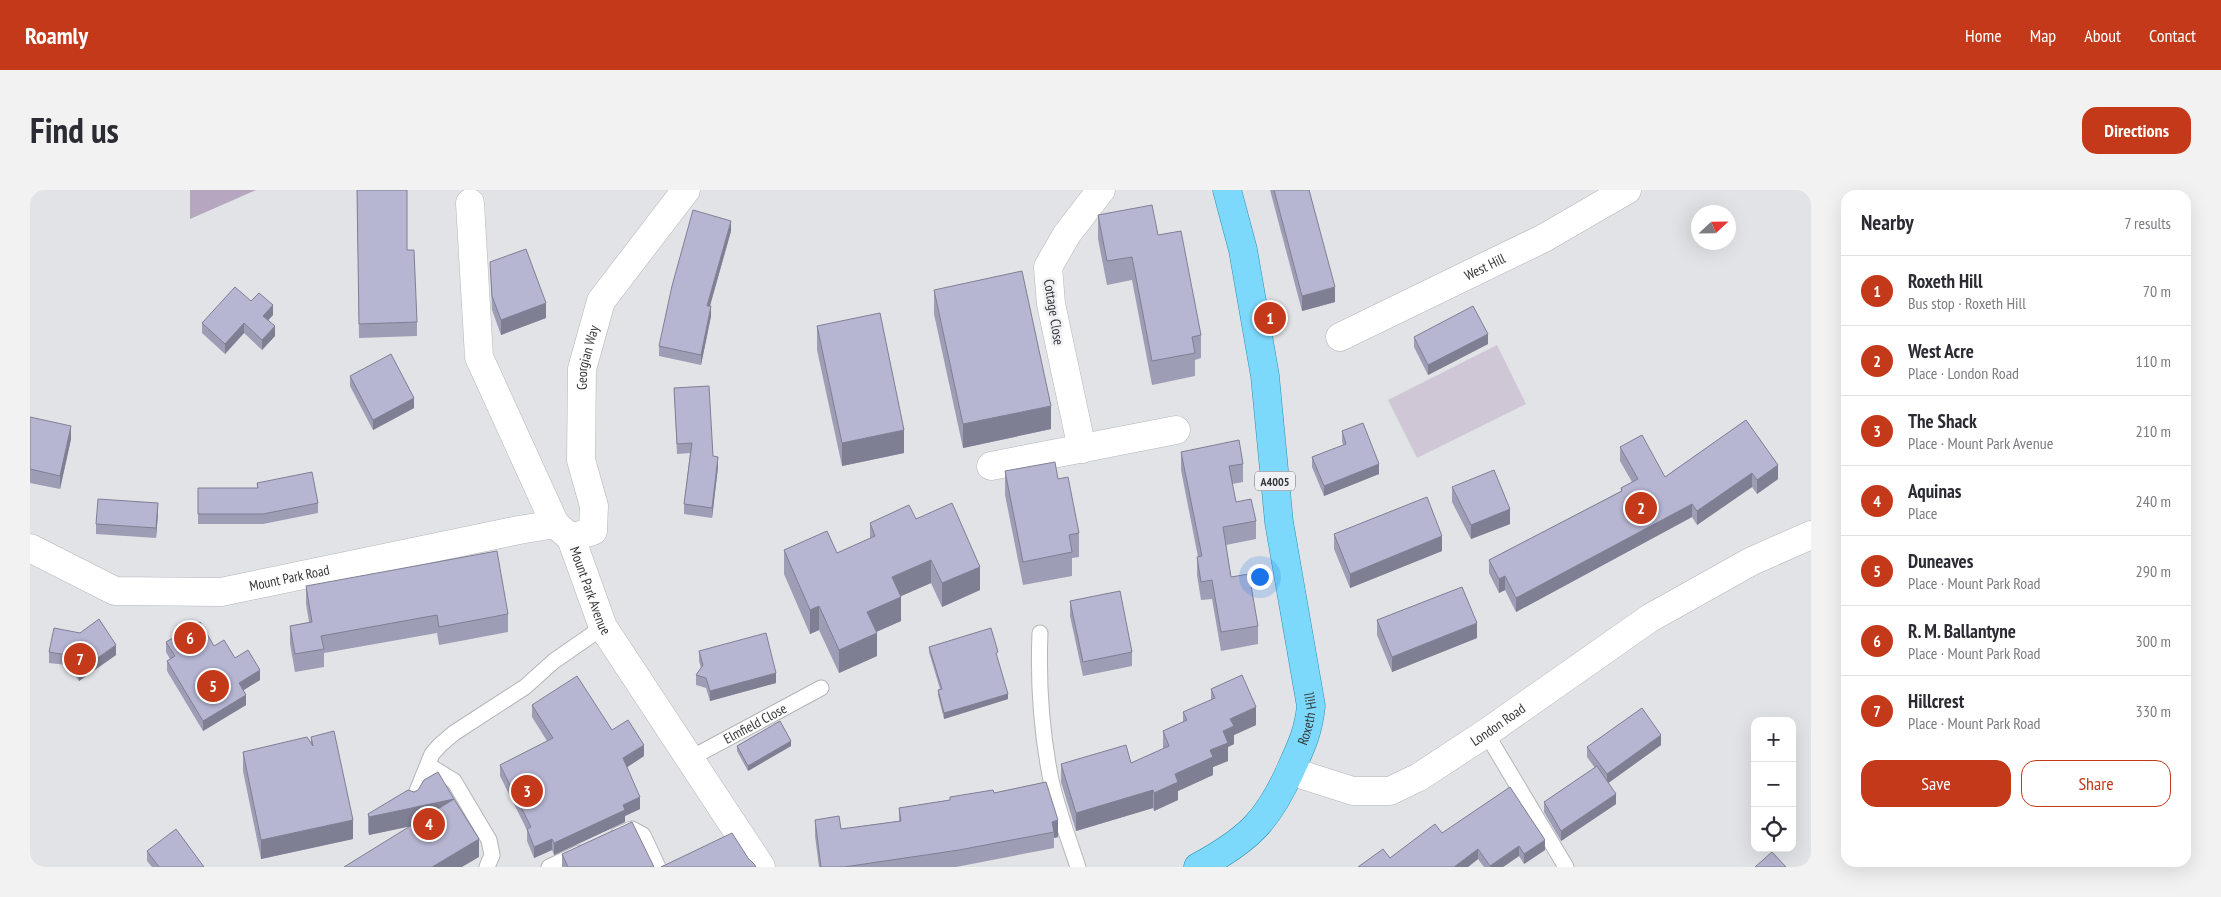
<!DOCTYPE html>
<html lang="en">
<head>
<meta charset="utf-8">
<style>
  body { margin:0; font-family:"PT Sans Narrow",sans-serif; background:#f2f2f3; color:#2b2b33 }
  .controls { position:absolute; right:15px; bottom:15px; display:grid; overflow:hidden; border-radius:10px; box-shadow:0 5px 20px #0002 }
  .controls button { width:45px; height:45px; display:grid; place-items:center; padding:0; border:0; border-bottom:1px solid #e1e1e2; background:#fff; color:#2b2b33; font:25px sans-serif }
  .compass { position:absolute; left:1661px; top:15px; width:45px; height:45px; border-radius:50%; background:#fff; box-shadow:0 5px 20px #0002; rotate:68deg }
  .you { position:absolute; left:1229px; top:386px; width:18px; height:18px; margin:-12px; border:4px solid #fff; border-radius:50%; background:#1a73e8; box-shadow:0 0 0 8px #1a73e833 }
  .badge { display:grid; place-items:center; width:32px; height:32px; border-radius:50%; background:#c3391a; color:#fff; font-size:16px; font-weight:700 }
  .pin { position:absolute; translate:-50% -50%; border:2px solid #fff; box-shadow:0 1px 5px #0006 }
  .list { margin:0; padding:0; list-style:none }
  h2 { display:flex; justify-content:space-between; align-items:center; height:65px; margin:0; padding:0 20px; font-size:21px }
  h2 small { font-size:16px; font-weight:400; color:#7c7c81 }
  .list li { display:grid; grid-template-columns:32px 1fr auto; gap:15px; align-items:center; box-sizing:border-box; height:70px; padding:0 20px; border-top:1px solid #e1e1e2 }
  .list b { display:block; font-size:19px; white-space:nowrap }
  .list p { margin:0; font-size:16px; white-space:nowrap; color:#7c7c81 }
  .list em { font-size:16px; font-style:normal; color:#7c7c81 }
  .actions { display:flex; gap:10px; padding:15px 20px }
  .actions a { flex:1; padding:11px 0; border:1px solid #c3391a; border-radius:15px; text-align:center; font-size:18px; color:#c3391a }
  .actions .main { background:#c3391a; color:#fff }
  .icon { flex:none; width:28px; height:28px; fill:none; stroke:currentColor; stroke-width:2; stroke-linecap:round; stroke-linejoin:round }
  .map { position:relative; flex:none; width:1781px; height:677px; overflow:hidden; border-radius:15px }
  header { display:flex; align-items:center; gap:30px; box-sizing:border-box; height:70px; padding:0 25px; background:#c3391a; color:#fff }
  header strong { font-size:24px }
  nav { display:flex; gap:28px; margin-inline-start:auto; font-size:18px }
  .intro { display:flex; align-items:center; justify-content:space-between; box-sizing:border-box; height:120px; padding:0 30px }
  h1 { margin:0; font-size:35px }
  .button { padding:12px 22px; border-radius:15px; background:#c3391a; color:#fff; font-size:18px; font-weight:700 }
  main { display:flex; gap:30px; padding:0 30px }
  aside { flex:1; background:#fff; border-radius:15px; box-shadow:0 5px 20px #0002 }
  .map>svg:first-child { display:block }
  .green { fill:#cfc6d6 }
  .forest { fill:#b6a6c0 }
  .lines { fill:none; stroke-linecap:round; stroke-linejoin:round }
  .service-casing { stroke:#b3b5b8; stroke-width:17 }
  .minor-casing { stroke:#b3b5b8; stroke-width:29 }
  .primary-casing { stroke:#2c8fb5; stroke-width:29 }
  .service { stroke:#fff; stroke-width:15 }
  .minor { stroke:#fff; stroke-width:28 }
  .primary { stroke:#7dd9fb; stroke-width:28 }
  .wall { fill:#9d9db5 }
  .shaded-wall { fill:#7f7f94 }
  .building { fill:#b6b6d3; stroke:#7f7f94 }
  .labels { text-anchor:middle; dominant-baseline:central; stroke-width:5; stroke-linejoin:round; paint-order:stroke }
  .shield { fill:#eef0f4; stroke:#6d6e70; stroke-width:1 }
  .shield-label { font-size:12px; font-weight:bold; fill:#363738 }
  .street-label { font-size:14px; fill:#363738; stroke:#eef0f4 }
</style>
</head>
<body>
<header>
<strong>Roamly</strong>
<nav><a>Home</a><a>Map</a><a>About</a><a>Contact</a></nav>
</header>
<div class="intro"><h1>Find us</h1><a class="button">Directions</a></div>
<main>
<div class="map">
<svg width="1781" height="677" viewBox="0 0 1781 677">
  <rect width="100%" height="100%" fill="#e1e3e6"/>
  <path class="green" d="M1467,155L1496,214L1387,268L1358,210Z"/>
  <path class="forest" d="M160,0H226L160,29Z"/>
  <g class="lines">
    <g class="service-casing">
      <g id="service">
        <path d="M1010,443C1008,491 1011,538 1020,585C1026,616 1038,647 1048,677"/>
        <path d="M1456,543L1536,677"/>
        <path id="s1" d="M659,569L791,498"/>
        <path d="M398,575L424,591L459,650L462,665L457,677"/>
        <path d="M383,611L402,564L410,555L424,543L495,497L524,471L573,437"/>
        <path d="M588,645L602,639L613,645L628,677"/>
        <path d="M519,677L549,663"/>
      </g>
    </g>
    <g class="minor-casing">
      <g id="minor">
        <path id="s2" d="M440,13L449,167L525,334L541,348L573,437L731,677"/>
        <path id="s3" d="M1310,147L1514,48L1597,0"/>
        <path d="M1052,259L1021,114L1018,77L1037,44L1071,0"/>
        <path d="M961,276L1146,240"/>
        <path id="s4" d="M541,348L563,341L564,316L551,270L552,179L571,111L656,0"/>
        <path id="s5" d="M0,358L85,401L191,402L489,340L525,334"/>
        <path id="s6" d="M1260,581L1323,601H1360L1389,587L1456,543L1620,428L1722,371L1781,345"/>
      </g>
    </g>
    <g class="primary-casing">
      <g id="primary">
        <path id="s7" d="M1168,677C1218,650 1238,631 1261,579C1272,554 1278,543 1281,516L1249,332L1235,186L1213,60L1197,0"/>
      </g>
    </g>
    <use href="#service" class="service"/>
    <use href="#minor" class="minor"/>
    <use href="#primary" class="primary"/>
  </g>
  <g class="wall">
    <path d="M327,0L387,132V146L329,148Z"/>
    <path d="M1240,0H1279L1305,112L1272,121Z"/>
    <path d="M1068,25L1128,45L1171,145V168L1165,170V186L1122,195L1102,90L1077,95L1068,49Z"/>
    <path d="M701,41L680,116L681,126L671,175L629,166V156Z"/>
    <path d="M460,72L516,128L471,145L462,120Z"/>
    <path d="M904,100L1021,239L933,258L904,124Z"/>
    <path d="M221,111L243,125L238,130L245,146L232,160L214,143L195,164L172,143V133Z"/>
    <path d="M787,136L874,263L812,276L787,160Z"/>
    <path d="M1384,147L1458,154L1398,185L1384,157Z"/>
    <path d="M320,186L384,218L343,240L320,196Z"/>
    <path d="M644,198L683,266L688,277L682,328L654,324V314L660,263L647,264Z"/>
    <path d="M0,227L41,249L30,299L0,293Z"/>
    <path d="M1716,230L1748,289L1727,304L1722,297L1667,335L1662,327L1486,422L1475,400L1469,403L1459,383V370L1591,301V298L1602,292L1590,271V257L1635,287Z"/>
    <path d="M1312,241L1349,284L1294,306L1282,277V267L1313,255L1312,251Z"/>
    <path d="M1151,262L1213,274V292L1202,294L1206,312L1226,331V349L1196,355L1201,387L1228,436V454L1191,461L1182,409L1171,410L1167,385V367H1168L1151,280Z"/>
    <path d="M975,281L1028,289L1049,343V367L1042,368V386L993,395L975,305Z"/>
    <path d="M227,293L288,313V323L233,334H168V298H227Z"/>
    <path d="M1422,297L1480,334L1441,349L1422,312Z"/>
    <path d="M128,324L126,348L66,344V334Z"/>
    <path d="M886,329L950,400L912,417L901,393L871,406V431L846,442L847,466L809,483L789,440L780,444L754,384V360L807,363L840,349V333Z"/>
    <path d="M1304,344L1412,361L1320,398L1304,359Z"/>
    <path d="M276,396L478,424V442L409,455L407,443L294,463V477L265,482L260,454V436L279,432L276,414Z"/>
    <path d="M1040,411L1102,462V476L1053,486L1040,426Z"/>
    <path d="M1347,430L1447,448L1362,482L1347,445Z"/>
    <path d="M136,452L184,456L205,468L230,490L213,500L216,515L173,541L137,481V471L140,469L136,462Z"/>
    <path d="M899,457L968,467H967L978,509L914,529L908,505V500L910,499L899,462Z"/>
    <path d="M669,461L746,493L680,511L676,498L666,495V485L671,478L669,471Z"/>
    <path d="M19,462L86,465L49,491L37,475L19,473Z"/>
    <path d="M1181,499L1226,535L1204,545V554L1198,557V571L1183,577V585L1148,601V610L1124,621L1123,618L1046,641L1031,592V574L1101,573L1133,559V541L1153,532V522L1181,510Z"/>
    <path d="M502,515L582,540L614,566L597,577L610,619L595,626V632L524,665L522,660L504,668L497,651V640L470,586V575L517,551L502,527Z"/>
    <path d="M281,547L323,649L231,669L213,581V562L281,553Z"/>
    <path d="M1631,555L1578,593L1586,614L1531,651L1514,622V612L1565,578L1557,567V557Z"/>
    <path d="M707,556H761L718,581L707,561Z"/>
    <path d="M1016,592L1028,647L1024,648V658L926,677H789L785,646V630L811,639L869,631V618L920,610V607L964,603Z"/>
    <path d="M384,602L424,610L449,667L381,636L339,645L338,642V624Z"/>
    <path d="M1412,643L1515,660L1494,674L1489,666L1473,677H1454L1448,669L1438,677H1328L1360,668Z"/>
    <path d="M117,661L174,677H122L117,671Z"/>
    <path d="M532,664L624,677H532Z"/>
  </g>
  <g class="shaded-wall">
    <path d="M701,31V41L677,126V116Z"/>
    <path d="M1305,97V112L1272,121V106Z"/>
    <path d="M516,113V128L471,145V130Z"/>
    <path d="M243,115V125L233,136V126Z"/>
    <path d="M681,116V126L671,175V165Z"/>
    <path d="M214,133V143L195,164V154Z"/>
    <path d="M245,136V146L232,160V150Z"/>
    <path d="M1458,144V154L1398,185V175Z"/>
    <path d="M384,208V218L343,240V230Z"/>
    <path d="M1021,216V239L933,258V234Z"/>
    <path d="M41,236V249L30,299V286Z"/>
    <path d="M874,240V263L812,276V253Z"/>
    <path d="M688,267V277L682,328V318Z"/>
    <path d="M1349,274V284L1294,306V296Z"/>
    <path d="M1748,275V289L1727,304V290Z"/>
    <path d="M1722,283V297L1667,335V321Z"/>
    <path d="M128,313V324L126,348V338Z"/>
    <path d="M1662,314V327L1486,422V408Z"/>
    <path d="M1480,319V334L1441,349V335Z"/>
    <path d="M1412,346V361L1320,398V384Z"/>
    <path d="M901,370V393L862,410V387Z"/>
    <path d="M950,377V400L912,417V393Z"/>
    <path d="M1475,386V400L1469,403V389Z"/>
    <path d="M871,407V431L837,446V422Z"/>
    <path d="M789,416V440L780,444V420Z"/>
    <path d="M1447,433V448L1362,482V467Z"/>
    <path d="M847,443V466L809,483V460Z"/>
    <path d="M86,455V465L49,491V481Z"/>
    <path d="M230,480V490L209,503V493Z"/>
    <path d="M746,483V493L680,511V501Z"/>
    <path d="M978,504V509L914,529V523Z"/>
    <path d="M216,505V515L173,541V531Z"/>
    <path d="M1226,517V535L1204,545V554L1198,557V571L1183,577V585L1148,601V610L1124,621V603L1145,584L1180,560L1200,529Z"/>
    <path d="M1631,545V555L1577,594V584Z"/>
    <path d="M761,551V556L718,581V576Z"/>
    <path d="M614,555V566L593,580V568Z"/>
    <path d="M1123,600V618L1046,641V623Z"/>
    <path d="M1586,604V614L1531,651V641Z"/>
    <path d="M610,607V619L595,626V632L524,665V653L593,615Z"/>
    <path d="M424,609V627L339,645V627Z"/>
    <path d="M323,630V649L231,669V650Z"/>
    <path d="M1028,630V647L1024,648V642L1022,632Z"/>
    <path d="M449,649V667L432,677H402Z"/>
    <path d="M522,649V660L504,668V657Z"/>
    <path d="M1515,650V660L1494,674V664Z"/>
    <path d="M1489,656V666L1473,677H1460V676Z"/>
    <path d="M1448,659V669L1438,677H1424Z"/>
  </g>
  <g class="building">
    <path d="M327,0H377V60H384L387,132L329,134Z"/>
    <path d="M1244,0H1279L1305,97L1272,106Z"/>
    <path d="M1122,15L1128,45L1151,41L1171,145L1162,147L1165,163L1122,171L1102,67L1077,71L1068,25Z"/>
    <path d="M663,20L701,31L677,116H681L671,165L629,156L642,96Z"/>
    <path d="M496,59L516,113L471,130L462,106L460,72Z"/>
    <path d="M992,81L1021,216L933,234L904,100Z"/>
    <path d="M205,97L221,111L229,103L243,115L233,126L245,136L232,150L214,133L195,154L172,133Z"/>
    <path d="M1443,116L1458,144L1398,175L1384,147Z"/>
    <path d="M850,123L874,240L812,253L787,136Z"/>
    <path d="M361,164L384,208L343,230L320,186Z"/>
    <path d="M679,196L683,266L688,267L682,318L654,314L662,253L647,254L644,198Z"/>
    <path d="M0,227L41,236L30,286L0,279Z"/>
    <path d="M1716,230L1748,275L1727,290L1722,283L1667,321L1662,314L1486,408L1475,386L1469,389L1459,370L1592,301L1591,298L1608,289L1590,257L1612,245L1635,287Z"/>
    <path d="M1333,233L1349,274L1294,296L1282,267L1316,254L1312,241Z"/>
    <path d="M1209,250L1213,274L1199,276L1206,312L1221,309L1226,331L1193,337L1201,387L1219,384L1228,436L1191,442L1182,390L1171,392L1167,367L1172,366L1151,262Z"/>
    <path d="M1025,272L1028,289L1038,287L1049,343L1039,345L1042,362L993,372L975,281Z"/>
    <path d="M1464,280L1480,319L1441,335L1422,297Z"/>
    <path d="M282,282L288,313L233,324H168V298H228L227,293Z"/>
    <path d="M1397,307L1412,346L1320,384L1304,344Z"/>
    <path d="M68,309L128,313L126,338L66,334Z"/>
    <path d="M922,313L950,377L912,393L901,370L862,387L871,407L837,422L847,443L809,460L789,416L780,420L754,360L797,341L807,363L845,346L840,333L879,315L886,329Z"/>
    <path d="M467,361L478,424L409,437L407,425L291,446L294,459L265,464L260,436L282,432L276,396Z"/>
    <path d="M1432,397L1447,433L1362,467L1347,430Z"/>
    <path d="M1090,401L1102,462L1053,472L1040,411Z"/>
    <path d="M69,429L86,455L49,481L37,465L19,462L24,438L50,443Z"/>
    <path d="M170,432L184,456L194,450L205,468L218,460L230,480L209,493L216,505L173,531L137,471L145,466L136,452Z"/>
    <path d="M961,438L968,462L966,463L978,504L914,523L908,500L912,499L899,457Z"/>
    <path d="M736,443L746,483L680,501L676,488L666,485L673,475L669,461Z"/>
    <path d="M1212,485L1226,517L1200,529L1204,536L1193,541L1198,553L1180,560L1183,567L1145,584L1148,592L1124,603L1123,600L1046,623L1031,574L1096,555L1101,573L1139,556L1133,541L1157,530L1153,522L1185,508L1181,499Z"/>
    <path d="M547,486L582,540L598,530L614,555L593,568L610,607L593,615L595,620L524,653L522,649L504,657L497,639L501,637L470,575L523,548L502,515Z"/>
    <path d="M1612,518L1631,545L1577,584L1557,557Z"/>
    <path d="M750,531L761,551L718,576L707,556Z"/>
    <path d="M304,541L323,630L231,650L213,562L277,547L283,556L281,547Z"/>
    <path d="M1567,576L1586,604L1531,641L1514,612Z"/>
    <path d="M408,582L424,609L339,627L338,624L378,600L384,602L388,600L394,590Z"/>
    <path d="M1016,592L1028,630L1022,632L1024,642L929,660L814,677H791L785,630L809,626L811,639L871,631L869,618L920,610V607L963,600L964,603Z"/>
    <path d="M1480,597L1515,650L1494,664L1489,656L1460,676L1448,659L1424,677H1328L1353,659L1360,668L1405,634L1412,643Z"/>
    <path d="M424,609L449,649L402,677H314Z"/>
    <path d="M602,632L624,677H538L532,664Z"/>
    <path d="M146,639L174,677H129L117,661Z"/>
    <path d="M702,643L718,668L724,674L726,677H631Z"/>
    <path d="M1742,662L1756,677H1725Z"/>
  </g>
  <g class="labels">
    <rect class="shield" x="1225" y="281.5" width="40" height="19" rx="4"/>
    <g class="shield-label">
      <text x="1245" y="291">A4005</text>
    </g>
    <g class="street-label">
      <text stroke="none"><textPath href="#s3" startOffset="161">West Hill</textPath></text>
      <text transform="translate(1024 122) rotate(81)">Cottage Close</text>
      <text stroke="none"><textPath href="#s4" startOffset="199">Georgian Way</textPath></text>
      <text stroke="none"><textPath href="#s5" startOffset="271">Mount Park Road</textPath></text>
      <text stroke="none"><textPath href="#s2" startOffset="415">Mount Park Avenue</textPath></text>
      <text stroke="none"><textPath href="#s7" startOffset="192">Roxeth Hill</textPath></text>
      <text stroke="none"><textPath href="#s1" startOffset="75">Elmfield Close</textPath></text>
      <text stroke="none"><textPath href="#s6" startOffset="230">London Road</textPath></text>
    </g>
  </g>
</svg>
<div class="controls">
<button>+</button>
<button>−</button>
<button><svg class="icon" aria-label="locate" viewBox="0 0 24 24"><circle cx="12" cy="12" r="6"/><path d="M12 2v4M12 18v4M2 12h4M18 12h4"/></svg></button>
</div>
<svg class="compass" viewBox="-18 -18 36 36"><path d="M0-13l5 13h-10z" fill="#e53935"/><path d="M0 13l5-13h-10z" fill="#7c7c81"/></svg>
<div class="you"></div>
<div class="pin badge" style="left:1240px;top:128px">1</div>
<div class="pin badge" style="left:1611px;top:318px">2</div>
<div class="pin badge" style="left:497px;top:601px">3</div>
<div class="pin badge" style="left:399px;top:634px">4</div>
<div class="pin badge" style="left:183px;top:496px">5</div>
<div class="pin badge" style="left:160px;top:448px">6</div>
<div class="pin badge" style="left:50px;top:469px">7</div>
</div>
<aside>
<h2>Nearby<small>7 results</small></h2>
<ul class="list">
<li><span class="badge">1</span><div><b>Roxeth Hill</b><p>Bus stop · Roxeth Hill</p></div><em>70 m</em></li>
<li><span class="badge">2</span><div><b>West Acre</b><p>Place · London Road</p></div><em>110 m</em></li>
<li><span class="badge">3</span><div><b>The Shack</b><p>Place · Mount Park Avenue</p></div><em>210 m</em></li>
<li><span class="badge">4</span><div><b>Aquinas</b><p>Place</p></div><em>240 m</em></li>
<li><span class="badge">5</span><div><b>Duneaves</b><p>Place · Mount Park Road</p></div><em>290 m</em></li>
<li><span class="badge">6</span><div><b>R. M. Ballantyne</b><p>Place · Mount Park Road</p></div><em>300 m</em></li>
<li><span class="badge">7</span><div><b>Hillcrest</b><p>Place · Mount Park Road</p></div><em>330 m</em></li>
</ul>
<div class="actions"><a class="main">Save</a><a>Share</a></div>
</aside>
</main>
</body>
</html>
